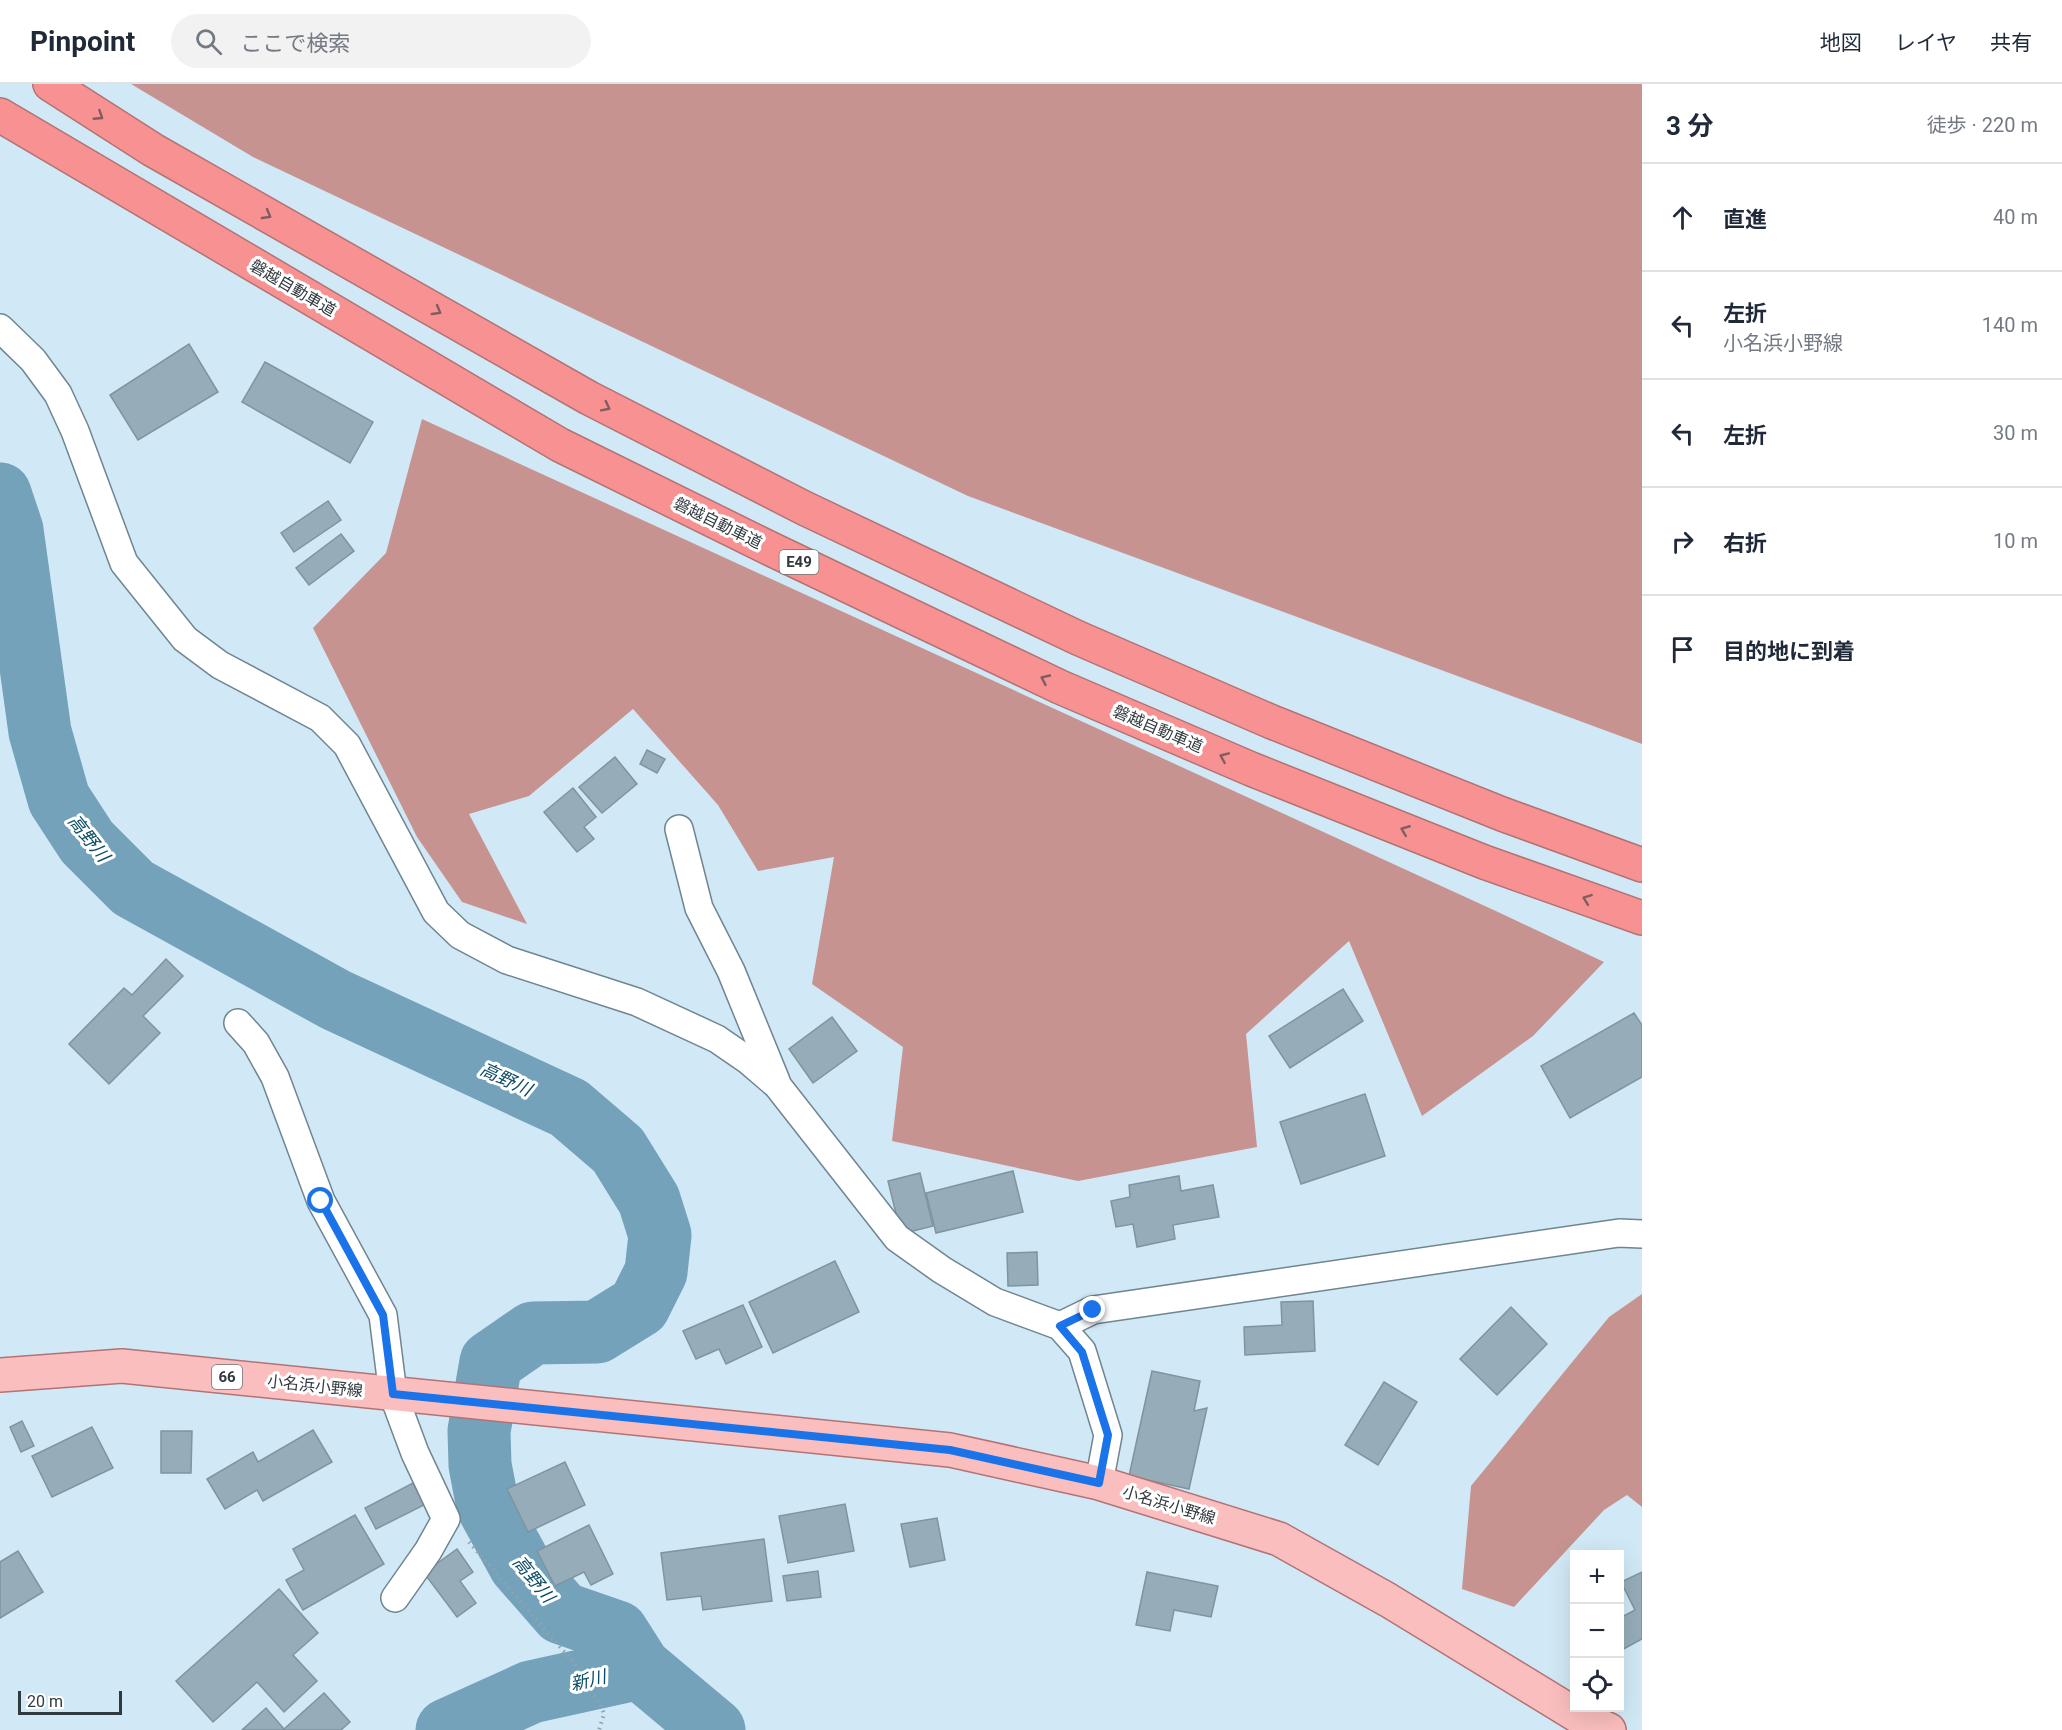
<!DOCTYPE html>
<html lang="ja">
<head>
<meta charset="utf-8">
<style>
  body { margin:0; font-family:Roboto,"Noto Sans JP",sans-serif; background:#f2f2f3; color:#1f2937 }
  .controls { position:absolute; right:18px; bottom:18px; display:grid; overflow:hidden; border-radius:0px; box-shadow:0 6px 24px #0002 }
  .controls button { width:54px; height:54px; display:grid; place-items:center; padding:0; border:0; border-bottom:2px solid #e0e1e3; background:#fff; color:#1f2937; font:30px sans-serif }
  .scale { position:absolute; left:18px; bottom:15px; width:104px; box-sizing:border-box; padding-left:6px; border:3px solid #30393e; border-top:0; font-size:16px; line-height:21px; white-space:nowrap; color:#30393e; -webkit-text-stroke:4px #fff; paint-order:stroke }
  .stop { position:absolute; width:18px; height:18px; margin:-14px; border:4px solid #1a73e8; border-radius:50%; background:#fff }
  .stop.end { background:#1a73e8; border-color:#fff; box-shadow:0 2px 6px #0008 }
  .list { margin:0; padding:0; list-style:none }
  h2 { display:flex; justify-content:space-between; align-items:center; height:78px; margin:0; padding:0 24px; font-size:26px }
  h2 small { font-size:20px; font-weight:400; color:#747a83 }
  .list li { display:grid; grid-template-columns:39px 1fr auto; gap:18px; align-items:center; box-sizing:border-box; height:108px; padding:0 24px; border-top:2px solid #e0e1e3 }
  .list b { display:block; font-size:22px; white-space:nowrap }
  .list p { margin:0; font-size:20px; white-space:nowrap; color:#747a83 }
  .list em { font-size:20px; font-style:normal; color:#747a83 }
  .icon { flex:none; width:33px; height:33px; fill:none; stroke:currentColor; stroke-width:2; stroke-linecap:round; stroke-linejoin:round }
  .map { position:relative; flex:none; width:1642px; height:1646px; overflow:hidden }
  header { display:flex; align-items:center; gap:36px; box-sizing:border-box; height:84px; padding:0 30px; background:#fff; border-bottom:2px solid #e0e1e3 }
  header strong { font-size:28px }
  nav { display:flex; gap:33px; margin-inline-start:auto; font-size:21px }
  .search { width:420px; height:54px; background:#f2f2f3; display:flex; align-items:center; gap:15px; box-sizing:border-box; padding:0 21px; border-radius:33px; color:#747a83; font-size:22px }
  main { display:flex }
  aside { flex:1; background:#fff }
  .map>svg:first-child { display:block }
  .forest { fill:#c69391 }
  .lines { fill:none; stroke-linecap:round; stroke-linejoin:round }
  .river { stroke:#73a2ba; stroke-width:63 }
  .building { fill:#96adb9; stroke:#7e95a0; stroke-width:1.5 }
  .minor-casing { stroke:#6f8591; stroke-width:30 }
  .primary-casing { stroke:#b27375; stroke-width:36 }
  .motorway-casing { stroke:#b27375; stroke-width:36 }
  .path { stroke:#91a3ad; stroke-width:4; stroke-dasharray:1.5 4.5; stroke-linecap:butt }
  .minor { stroke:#fff; stroke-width:27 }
  .primary { stroke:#fbbebe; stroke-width:33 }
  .motorway { stroke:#f89292; stroke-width:33 }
  .oneway { stroke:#805d60 }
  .route { stroke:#1a73e8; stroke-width:8 }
  .labels { text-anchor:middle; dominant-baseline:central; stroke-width:6; stroke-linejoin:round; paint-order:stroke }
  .shield { fill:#fff; stroke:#6e7478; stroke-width:1.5 }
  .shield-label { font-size:15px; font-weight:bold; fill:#30393e }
  .street-label { font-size:16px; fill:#30393e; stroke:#fff }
  .water-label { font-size:18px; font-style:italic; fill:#0a4b64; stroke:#fff }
</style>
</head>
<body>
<header>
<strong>Pinpoint</strong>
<div class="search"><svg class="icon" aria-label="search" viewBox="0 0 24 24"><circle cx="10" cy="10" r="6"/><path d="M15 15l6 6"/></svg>ここで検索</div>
<nav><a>地図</a><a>レイヤ</a><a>共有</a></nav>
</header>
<main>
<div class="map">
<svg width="1642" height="1646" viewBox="0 0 1642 1646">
  <rect width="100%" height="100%" fill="#d1e9f6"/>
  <g class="forest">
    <path d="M131,0H1642V660L968,412L253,73Z"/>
    <path d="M422,335L1498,828L1604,878L1533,952L1422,1032L1349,857L1246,950L1257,1063L1078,1097L892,1057L903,963L812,900L834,773L758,787L718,721L633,625L529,712L469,730L527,840L462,818L417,753L313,544L386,469Z"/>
    <path d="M1642,1210V1423L1627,1411L1604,1426L1514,1523L1462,1505L1471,1402L1609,1233Z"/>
  </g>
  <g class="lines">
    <g class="river">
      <path d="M0,410L12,446L40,648L59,715L87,758L133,804L336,916L569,1024L618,1066L649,1116L660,1151L656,1188L639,1222L597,1248L533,1249L491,1278L479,1347L480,1381L488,1423L520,1481L562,1529L617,1548L640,1584L714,1646"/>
      <path d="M447,1646L531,1608L640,1584"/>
    </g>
  </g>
  <g class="building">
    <path d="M189,260L218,308L138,356L110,311Z"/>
    <path d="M265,278L373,338L350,379L242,318Z"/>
    <path d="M328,417L341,436L294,468L281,449Z"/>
    <path d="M341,450L354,467L309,501L296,484Z"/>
    <path d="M647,666L665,675L657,689L640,680Z"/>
    <path d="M615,673L637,700L602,729L579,703Z"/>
    <path d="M573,704L596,733L584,743L594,755L577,768L544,728Z"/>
    <path d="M166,875L183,892L143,932L160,949L109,1000L69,960L124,904L132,911Z"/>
    <path d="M1343,905L1363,937L1290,984L1269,952Z"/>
    <path d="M1634,929L1642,941V993L1570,1034L1541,982Z"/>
    <path d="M832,933L857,967L813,999L789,965Z"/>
    <path d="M1365,1010L1385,1072L1301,1100L1280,1038Z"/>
    <path d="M1013,1087L1023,1128L936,1149L926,1109Z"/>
    <path d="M920,1089L933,1142L901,1150L888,1097Z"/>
    <path d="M1179,1092L1181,1107L1213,1101L1219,1133L1173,1141L1175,1155L1137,1163L1133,1140L1116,1143L1111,1117L1130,1113L1129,1101Z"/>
    <path d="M1037,1168L1038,1201L1008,1202L1007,1169Z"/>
    <path d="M835,1177L859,1228L773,1269L749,1218Z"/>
    <path d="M1313,1217L1315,1267L1245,1271L1244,1243L1282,1241L1281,1218Z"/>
    <path d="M743,1221L762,1263L726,1280L719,1265L696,1275L683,1247Z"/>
    <path d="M1511,1223L1547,1260L1497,1311L1460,1275Z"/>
    <path d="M1152,1287L1200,1297L1194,1327L1207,1324L1189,1405L1129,1392Z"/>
    <path d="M1384,1298L1417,1318L1378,1381L1345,1361Z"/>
    <path d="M22,1337L34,1362L21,1368L10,1343Z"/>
    <path d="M92,1343L113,1384L52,1413L32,1372Z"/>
    <path d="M313,1346L332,1378L263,1417L257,1406L225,1425L207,1395L253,1368L258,1378Z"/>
    <path d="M161,1347H192L191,1389H161Z"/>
    <path d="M565,1378L585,1421L528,1448L507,1405Z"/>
    <path d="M415,1398L426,1420L376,1445L365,1424Z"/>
    <path d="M845,1420L854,1467L788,1479L779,1432Z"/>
    <path d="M355,1431L384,1480L303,1526L286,1496L304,1486L293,1465Z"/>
    <path d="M937,1434L945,1476L910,1483L901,1440Z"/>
    <path d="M589,1441L613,1490L591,1501L584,1488L555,1502L537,1467Z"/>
    <path d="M764,1455L772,1517L703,1526L701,1512L667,1516L661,1469Z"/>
    <path d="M457,1465L473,1488L460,1497L476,1519L457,1533L424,1489Z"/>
    <path d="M18,1467L43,1508L0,1534V1478Z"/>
    <path d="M818,1487L821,1513L787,1517L783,1492Z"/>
    <path d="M1147,1488L1218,1502L1211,1533L1174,1526L1170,1547L1136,1541Z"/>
    <path d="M1642,1488V1555L1620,1567V1534L1635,1526L1621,1498Z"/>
    <path d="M279,1505L318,1549L293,1571L317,1597L284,1628L257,1598L213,1638L176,1597Z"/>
    <path d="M324,1609L350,1638L341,1646H242L266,1624L284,1645Z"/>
  </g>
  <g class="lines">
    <g class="minor-casing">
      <g id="minor">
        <path d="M0,244L33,276L58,310L75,347L124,479L185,555L220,581L320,634L347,661L436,828L460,851L507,876L637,918L717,955L749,977L777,1001L897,1154L942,1186L995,1218L1060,1242L1082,1267L1108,1351L1099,1399"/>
        <path d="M679,745L699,824L731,887L776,997"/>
        <path d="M238,939L256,959L275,993L321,1117L383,1231L393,1310L415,1369L446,1435L428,1467L395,1514"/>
        <path d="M1060,1242L1093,1226L1619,1149L1642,1150"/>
      </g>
    </g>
    <g class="primary-casing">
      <path id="primary" d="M0,1291L122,1282L950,1366L1099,1399L1279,1455L1388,1516L1578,1632L1609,1646"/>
    </g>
    <g class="motorway-casing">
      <g id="motorway">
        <path d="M50,0L153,66L589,314L804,424L1078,554L1272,638L1502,730L1642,781"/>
        <path d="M0,31L560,361L773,466L1060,603L1251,685L1484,778L1642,834"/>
      </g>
    </g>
    <path class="path" d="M469,1458L573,1578L602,1624L604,1630L599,1646"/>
    <use href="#minor" class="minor"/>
    <use href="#primary" class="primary"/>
    <use href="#motorway" class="motorway"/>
  </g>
  <defs><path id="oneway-chevron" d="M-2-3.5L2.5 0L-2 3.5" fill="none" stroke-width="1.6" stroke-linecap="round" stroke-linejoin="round" transform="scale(1.5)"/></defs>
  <g class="oneway">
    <use href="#oneway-chevron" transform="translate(99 32) rotate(33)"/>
    <use href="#oneway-chevron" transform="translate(267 131) rotate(30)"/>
    <use href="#oneway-chevron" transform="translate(437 227) rotate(30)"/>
    <use href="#oneway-chevron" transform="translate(606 323) rotate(27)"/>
    <use href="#oneway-chevron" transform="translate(1045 595) rotate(-155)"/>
    <use href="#oneway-chevron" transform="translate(1224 673) rotate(-157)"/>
    <use href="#oneway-chevron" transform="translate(1405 746) rotate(-158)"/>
    <use href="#oneway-chevron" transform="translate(1587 815) rotate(-160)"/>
  </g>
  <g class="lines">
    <path class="route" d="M321,1117L383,1231L393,1310L950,1366L1099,1399L1108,1351L1082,1268L1060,1242L1093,1226"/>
  </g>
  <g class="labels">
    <g class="shield">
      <rect x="779.5" y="466" width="39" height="24" rx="4.5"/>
      <rect x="212" y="1281" width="30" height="24" rx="4.5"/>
    </g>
    <g class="shield-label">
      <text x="799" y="478">E49</text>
      <text x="227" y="1293">66</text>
    </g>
    <g class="street-label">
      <text transform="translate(293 204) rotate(30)">磐越自動車道</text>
      <text transform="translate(718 439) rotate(26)">磐越自動車道</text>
      <text transform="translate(1158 645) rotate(23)">磐越自動車道</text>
      <text transform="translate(315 1302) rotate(6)">小名浜小野線</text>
      <text transform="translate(1169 1421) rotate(17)">小名浜小野線</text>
    </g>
    <g class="water-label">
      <text transform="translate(89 754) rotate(52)">高野川</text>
      <text transform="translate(506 995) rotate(25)">高野川</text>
      <text transform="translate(534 1495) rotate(51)">高野川</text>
      <text transform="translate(588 1596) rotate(-13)">新川</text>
    </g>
  </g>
</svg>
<div class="controls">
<button>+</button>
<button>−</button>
<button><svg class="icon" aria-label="locate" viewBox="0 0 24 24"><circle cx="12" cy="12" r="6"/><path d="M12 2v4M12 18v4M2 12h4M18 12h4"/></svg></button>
</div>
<div class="scale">20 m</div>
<div class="stop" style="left:321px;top:1117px"></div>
<div class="stop end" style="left:1093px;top:1226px"></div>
</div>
<aside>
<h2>3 分<small>徒歩 · 220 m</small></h2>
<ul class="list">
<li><svg class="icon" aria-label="ahead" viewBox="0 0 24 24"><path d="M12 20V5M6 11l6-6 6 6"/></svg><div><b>直進</b></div><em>40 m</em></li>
<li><svg class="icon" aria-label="left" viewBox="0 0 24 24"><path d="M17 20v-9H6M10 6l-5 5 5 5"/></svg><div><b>左折</b><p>小名浜小野線</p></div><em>140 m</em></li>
<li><svg class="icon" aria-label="left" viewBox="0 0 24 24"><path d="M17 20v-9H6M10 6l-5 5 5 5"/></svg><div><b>左折</b></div><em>30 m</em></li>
<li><svg class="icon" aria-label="right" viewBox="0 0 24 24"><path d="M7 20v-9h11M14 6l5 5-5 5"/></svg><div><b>右折</b></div><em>10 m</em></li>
<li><svg class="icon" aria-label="arrive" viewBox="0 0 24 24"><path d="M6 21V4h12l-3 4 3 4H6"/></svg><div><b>目的地に到着</b></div></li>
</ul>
</aside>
</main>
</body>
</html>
